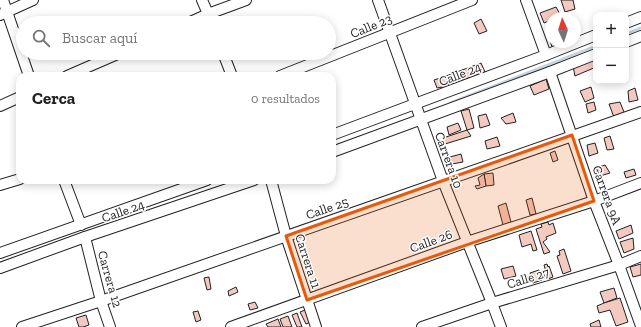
<!DOCTYPE html>
<html lang="es">
<head>
<meta charset="utf-8">
<style>
  body { margin:0; font-family:"Zilla Slab",serif; background:#f2f2f2; color:#202124 }
  .controls { position:absolute; right:12px; top:12px; display:grid; overflow:hidden; border-radius:8px; box-shadow:0 2px 10px #0003 }
  .controls button { width:36px; height:36px; display:grid; place-items:center; padding:0; border:0; border-bottom:1px solid #e0e0e0; background:#fff; color:#202124; font:20px sans-serif }
  .compass { position:absolute; left:545px; top:12px; width:36px; height:36px; border-radius:50%; background:#fff; box-shadow:0 2px 10px #0003; rotate:356deg }
  .list { margin:0; padding:0; list-style:none }
  h2 { display:flex; justify-content:space-between; align-items:center; height:52px; margin:0; padding:0 16px; font-size:17px }
  h2 small { font-size:13px; font-weight:400; color:#757577 }
  .icon { flex:none; width:22px; height:22px; fill:none; stroke:currentColor; stroke-width:2; stroke-linecap:round; stroke-linejoin:round }
  .map { position:relative; flex:none; width:641px; height:327px; overflow:hidden }
  .search { position:absolute; background:#fff; box-shadow:0 2px 10px #0003; left:16px; top:16px; width:320px; height:44px; display:flex; align-items:center; gap:10px; box-sizing:border-box; padding:0 14px; border-radius:22px; color:#757577; font-size:15px }
  .panel { position:absolute; background:#fff; box-shadow:0 2px 10px #0003; left:16px; top:72px; width:320px; height:112px; border-radius:12px }
  .map>svg:first-child { display:block }
  .lines { fill:none; stroke-linecap:round; stroke-linejoin:round }
  .stream { stroke:#c7d3dd; stroke-width:2.5 }
  .building { fill:#f3c9c0; stroke:#222 }
  .minor-casing { stroke:#222; stroke-width:12 }
  .minor { stroke:#fff; stroke-width:10 }
  .marked { fill:#e8590c; fill-opacity:0.2; stroke:#e8590c; stroke-width:3; stroke-linejoin:round }
  .labels { text-anchor:middle; dominant-baseline:central; stroke-width:3; stroke-linejoin:round; paint-order:stroke }
  .street-label { font-size:13px; fill:#222; stroke:#fff }
</style>
</head>
<body>
<div class="map">
<svg width="641" height="327" viewBox="0 0 641 327">
  <rect width="100%" height="100%" fill="#fff"/>
  <g class="lines">
    <g class="stream">
      <path d="M626,34L641,28"/>
      <path d="M450,103L596,46"/>
    </g>
  </g>
  <g class="building">
    <path d="M561,0H573L575,9L565,12Z"/>
    <path d="M556,7L561,16L556,18H551V20L544,23L540,13Z"/>
    <path d="M481,19L487,31L479,34L474,23Z"/>
    <path d="M551,36V42H567L552,47L549,37Z"/>
    <path d="M593,59L596,67L575,76L573,66Z"/>
    <path d="M481,63L485,72L452,84L446,76Z"/>
    <path d="M446,76L449,86L437,88L434,80Z"/>
    <path d="M546,79L549,89L534,95L530,86Z"/>
    <path d="M591,87L594,98L585,102L580,91Z"/>
    <path d="M635,88L638,100L629,102L628,91Z"/>
    <path d="M594,102L596,110L588,113L586,104Z"/>
    <path d="M620,102L624,112L615,120L609,104Z"/>
    <path d="M469,109L474,128L467,130L461,111Z"/>
    <path d="M513,113L516,122L506,124L501,118Z"/>
    <path d="M486,114L490,125L480,128L478,116Z"/>
    <path d="M458,123L461,130L449,135L447,127Z"/>
    <path d="M467,130L471,136L445,144L443,138Z"/>
    <path d="M610,136L614,149L607,150L604,138Z"/>
    <path d="M497,137L500,146L487,149L485,141Z"/>
    <path d="M595,143L598,153L589,156L587,145Z"/>
    <path d="M555,151L558,160L553,162L550,153Z"/>
    <path d="M461,154L463,162L452,164L450,157Z"/>
    <path d="M605,165L610,173L600,176L596,168Z"/>
    <path d="M634,169L636,175L626,178L624,172Z"/>
    <path d="M493,173L494,185L486,186L484,174Z"/>
    <path d="M484,174L486,186L477,189L475,186L480,185L478,178Z"/>
    <path d="M532,198L536,214L530,215L526,200Z"/>
    <path d="M506,203L511,222L503,225L498,206Z"/>
    <path d="M548,222L549,225L553,223L556,233L546,237L547,239L543,242L550,252L544,254L536,229L542,227L541,224Z"/>
    <path d="M631,225L633,233L619,239L616,231Z"/>
    <path d="M531,231L537,250L533,251L531,244L522,247L519,235Z"/>
    <path d="M633,238L634,249L624,253L620,242Z"/>
    <path d="M564,249L571,271L563,274L557,256L560,255L559,251Z"/>
    <path d="M547,264L548,267L549,266L553,277L548,279L544,265Z"/>
    <path d="M641,264V275L633,277L630,267Z"/>
    <path d="M513,266L516,276L504,279L501,269Z"/>
    <path d="M539,270V272L544,271L545,278L542,279V280L533,283V281L529,282L528,276L531,275L530,273Z"/>
    <path d="M209,277L211,289L207,290L204,278Z"/>
    <path d="M236,287L238,292L229,296L228,291Z"/>
    <path d="M614,288L617,298L604,303L600,292Z"/>
    <path d="M620,298L628,322L616,326L610,310L599,313L597,306L604,303Z"/>
    <path d="M255,302L258,308L250,310L248,304Z"/>
    <path d="M305,310L311,322L306,324L300,312Z"/>
    <path d="M198,311L201,320L196,322L193,312Z"/>
    <path d="M297,313L302,327H297L292,315Z"/>
    <path d="M86,315L89,325L83,327H79L76,318Z"/>
    <path d="M288,316L292,327H283L280,319Z"/>
    <path d="M278,319L281,327H268L266,324Z"/>
    <path d="M599,320L601,327H591L590,324Z"/>
  </g>
  <g class="lines">
    <g class="minor-casing">
      <g id="minor">
        <path d="M3,0L29,76"/>
        <path d="M202,0L212,23"/>
        <path d="M378,0L443,181L492,303L501,327"/>
        <path d="M526,0L546,55"/>
        <path d="M0,15L33,0"/>
        <path d="M188,23L208,14L246,0"/>
        <path d="M626,23L641,17"/>
        <path d="M626,42L641,36"/>
        <path d="M223,53L232,76"/>
        <path d="M550,72L594,201L619,265L641,326"/>
        <path d="M67,76L120,53"/>
        <path d="M280,76L472,0"/>
        <path d="M0,106L20,97"/>
        <path d="M332,135L546,55L596,35"/>
        <path d="M332,152L550,72L596,54"/>
        <path d="M64,180L81,225"/>
        <path d="M271,180L286,236L316,327"/>
        <path d="M0,185L20,179"/>
        <path d="M85,237L101,301L110,327"/>
        <path d="M0,253L207,180"/>
        <path d="M0,268L85,237L254,180"/>
        <path d="M22,327L101,301L641,112"/>
        <path d="M231,327L467,242L594,201L641,183"/>
        <path d="M422,327L492,303L619,265L641,256"/>
      </g>
    </g>
    <use href="#minor" class="minor"/>
  </g>
  <path class="marked" d="M572,135L594,201L307,300L286,236Z"/>
  <g class="labels">
    <g class="street-label">
      <text transform="translate(371 26) rotate(-22)">Calle 23</text>
      <text transform="translate(460 74) rotate(-21)">Calle 24</text>
      <text transform="translate(449 160) rotate(70)">Carrera 10</text>
      <text transform="translate(607 195) rotate(70)">Carrera 9A</text>
      <text transform="translate(327 208) rotate(-19)">Calle 25</text>
      <text transform="translate(123 211) rotate(-19)">Calle 24</text>
      <text transform="translate(431 241) rotate(-20)">Calle 26</text>
      <text transform="translate(308 261) rotate(72)">Carrera 11</text>
      <text transform="translate(528 278) rotate(-17)">Calle 27</text>
      <text transform="translate(110 279) rotate(74)">Carrera 12</text>
    </g>
  </g>
</svg>
<div class="controls">
<button>+</button>
<button>−</button>
</div>
<svg class="compass" viewBox="-18 -18 36 36"><path d="M0-13l5 13h-10z" fill="#e53935"/><path d="M0 13l5-13h-10z" fill="#757577"/></svg>
<div class="search"><svg class="icon" aria-label="search" viewBox="0 0 24 24"><circle cx="10" cy="10" r="6"/><path d="M15 15l6 6"/></svg>Buscar aquí</div>
<section class="panel">
<h2>Cerca<small>0 resultados</small></h2>
<ul class="list">
</ul>
</section>
</div>
</body>
</html>
